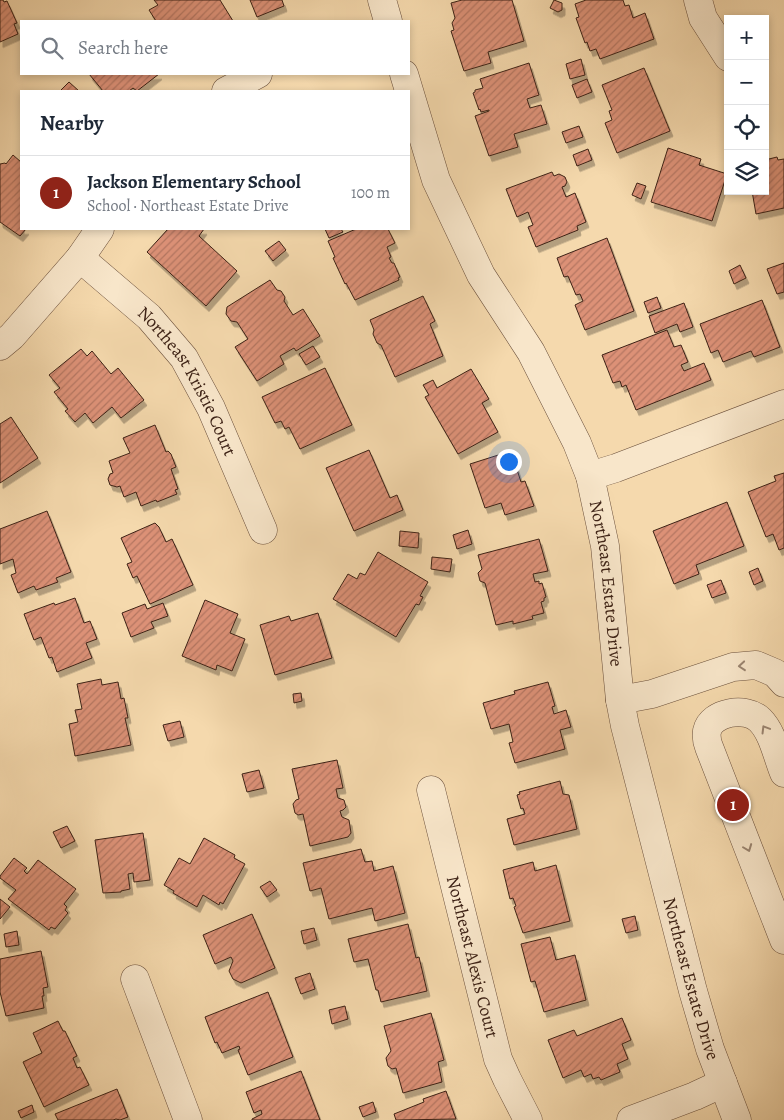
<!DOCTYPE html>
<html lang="en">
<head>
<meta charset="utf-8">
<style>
  body { margin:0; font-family:Alegreya,serif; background:#f2f2f3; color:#1f2937 }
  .controls { position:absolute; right:15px; top:15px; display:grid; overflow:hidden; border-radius:0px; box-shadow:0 2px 8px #0003 }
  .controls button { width:45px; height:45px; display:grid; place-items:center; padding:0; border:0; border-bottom:1px solid #e0e1e3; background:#fff; color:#1f2937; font:25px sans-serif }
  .you { position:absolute; left:508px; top:461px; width:18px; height:18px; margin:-12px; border:4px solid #fff; border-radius:50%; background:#1a73e8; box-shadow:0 0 0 8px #1a73e833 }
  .badge { display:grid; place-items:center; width:32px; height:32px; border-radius:50%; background:#8f2418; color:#fff; font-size:16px; font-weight:700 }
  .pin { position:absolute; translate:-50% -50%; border:2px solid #fff; box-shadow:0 1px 5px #0006 }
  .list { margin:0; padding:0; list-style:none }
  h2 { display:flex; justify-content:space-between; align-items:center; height:65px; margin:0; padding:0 20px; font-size:21px }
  h2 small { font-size:16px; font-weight:400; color:#747a83 }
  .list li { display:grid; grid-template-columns:32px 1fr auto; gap:15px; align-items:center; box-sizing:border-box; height:75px; padding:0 20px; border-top:1px solid #e0e1e3 }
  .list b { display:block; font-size:19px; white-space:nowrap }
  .list p { margin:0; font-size:16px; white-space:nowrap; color:#747a83 }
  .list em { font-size:16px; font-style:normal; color:#747a83 }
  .icon { flex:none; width:28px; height:28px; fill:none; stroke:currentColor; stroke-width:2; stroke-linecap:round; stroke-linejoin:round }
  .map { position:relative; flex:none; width:784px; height:1120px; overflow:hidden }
  .search { position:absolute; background:#fff; box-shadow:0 2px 8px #0003; left:20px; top:20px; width:390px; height:55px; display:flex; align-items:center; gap:12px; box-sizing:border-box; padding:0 18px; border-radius:0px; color:#747a83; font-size:19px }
  .panel { position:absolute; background:#fff; box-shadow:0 2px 8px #0003; left:20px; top:90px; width:390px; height:140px; border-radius:0px }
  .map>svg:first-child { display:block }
  .building { fill:url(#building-hatch); stroke:#3d2216; filter:url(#shadow) }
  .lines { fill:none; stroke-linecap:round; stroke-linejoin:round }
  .minor-casing { stroke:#6b503c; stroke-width:29 }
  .minor { stroke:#f8e6ca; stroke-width:28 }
  .oneway { stroke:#9a8470 }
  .labels { text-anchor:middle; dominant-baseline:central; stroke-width:5; stroke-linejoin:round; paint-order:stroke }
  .street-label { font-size:18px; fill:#3d2216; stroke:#f8e6ca }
</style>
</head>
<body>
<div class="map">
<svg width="784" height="1120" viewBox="0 0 784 1120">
  <defs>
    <pattern id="building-hatch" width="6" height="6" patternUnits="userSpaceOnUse" patternTransform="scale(1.25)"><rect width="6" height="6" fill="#dc9177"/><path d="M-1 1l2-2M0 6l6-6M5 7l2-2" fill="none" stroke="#b47661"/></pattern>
    <filter id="shadow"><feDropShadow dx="3" dy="5.5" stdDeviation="0" flood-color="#0004"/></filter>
  </defs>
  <rect width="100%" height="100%" fill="#f5d9ad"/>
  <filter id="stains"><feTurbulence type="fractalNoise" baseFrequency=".004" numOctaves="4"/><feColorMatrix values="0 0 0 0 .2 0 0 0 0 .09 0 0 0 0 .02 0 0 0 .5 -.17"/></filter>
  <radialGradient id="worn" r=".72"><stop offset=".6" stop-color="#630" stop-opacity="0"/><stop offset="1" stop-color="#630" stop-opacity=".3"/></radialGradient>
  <g class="building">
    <path d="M0,0H3L4,2L7,1L17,23L14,24L18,34L0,42Z"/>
    <path d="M154,0H220L233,21H156L149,10L158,5Z"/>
    <path d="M250,0H282L284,6L257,17Z"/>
    <path d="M462,0H512L524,41L488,52L491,63L464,71L451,31L454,30L452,23L455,18L451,3Z"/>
    <path d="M554,0L562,3V10L558,12L550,8Z"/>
    <path d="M586,0H623L625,6L629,5L633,18L645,13L654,39L600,59L596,49L590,51L587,42L585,43L576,18L579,17L575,4Z"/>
    <path d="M581,59L585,75L570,79L566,64Z"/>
    <path d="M529,63L539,95L527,99L530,108L541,105L547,124L514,134L518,147L489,156L475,116L489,111V110L481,112L480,109L479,110L473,93L475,92V90L483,88L480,79Z"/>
    <path d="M644,68L670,131L617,153L605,123L612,120L609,111L612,110L602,85Z"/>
    <path d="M89,74H159L137,91L133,88L129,91H103Z"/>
    <path d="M587,79L592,92L577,98L572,85Z"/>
    <path d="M69,82L79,91H60Z"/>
    <path d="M579,126L583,137L566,143L562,132Z"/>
    <path d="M668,148L701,159L699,165L727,174L712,221L651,202Z"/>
    <path d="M588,149L592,160L577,166L573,155Z"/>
    <path d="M13,155L21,162V229H26L20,236L0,222V164L5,163L6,164Z"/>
    <path d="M777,157L778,160L784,159V208L756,214L752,191H765V160Z"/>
    <path d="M552,172L554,176L559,174L565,177L567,182L565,186L562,187L566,197L575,193L586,222L577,226L578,230L536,247L528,227L533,225L528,212L517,217L506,189Z"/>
    <path d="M637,183L646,186L641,199L632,195Z"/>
    <path d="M168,229H204L199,236L237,271L206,306L147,252Z"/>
    <path d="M325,229H341L343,232L329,238Z"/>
    <path d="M356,229H388L395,243L387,247L391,257L389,258L392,263H394L400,277L398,278L399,280L355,300L346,283L345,284L333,258L335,257L328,241Z"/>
    <path d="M607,238L634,311L585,330L575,305L583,301L580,294L576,295L568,276L564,277L557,258Z"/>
    <path d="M279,241L286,250L273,261L265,251Z"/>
    <path d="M784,263V292L777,294L767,269Z"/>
    <path d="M740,265L746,278L734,284L729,271Z"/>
    <path d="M270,280L277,290L281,291L285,297L284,301L293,315L303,309L320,336L296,351L294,348L280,356L284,364L257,381L235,347L248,339L237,322L231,321L226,314L227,307Z"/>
    <path d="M423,296L435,321L430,324L443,356L395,377L381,345L377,343L373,334L374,330L370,320Z"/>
    <path d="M657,297L661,308L648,313L644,302Z"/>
    <path d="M762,300L780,347L754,357L751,351L723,362L718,350L711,353L700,324Z"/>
    <path d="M684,303L693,327L680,332L677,324L655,333L649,316Z"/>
    <path d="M667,330L674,347L681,345L688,362L681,365L684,371L704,363L711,380L636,410L626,385L622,387L620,381L613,383L602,355Z"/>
    <path d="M313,346L320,357L306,365L299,354Z"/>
    <path d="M81,349L87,356L92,351L111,374L118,368L144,400L121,418L112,407L93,423L85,413L75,422L65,411L68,409L54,392L60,388L49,375Z"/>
    <path d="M325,368L352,425L300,449L289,427L285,429L281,421L275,423L262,397Z"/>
    <path d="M471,369L489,399L482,403L498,432L458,454L425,397L429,395L423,385L433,380L437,388Z"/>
    <path d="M11,417L38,458L0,483V424Z"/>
    <path d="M155,425L166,452L168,451L171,454L176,467L171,469L178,489L175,490L177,494L157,502L156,500L141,506L136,492L124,497L120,486L117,487L110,485L108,479L110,474L113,473L109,461L130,453L123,438Z"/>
    <path d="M369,450L390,498L397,495L403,510L354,531L326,468Z"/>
    <path d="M511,451L521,482L525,481L534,506L505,515L501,503L485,508L470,464Z"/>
    <path d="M784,473V548L779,550L773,534L766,537L748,492L776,481L774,476Z"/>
    <path d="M727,502L744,546L696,565L699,574L674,584L653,531Z"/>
    <path d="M47,511L71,572L56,578L58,582L36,590L34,586L18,593L11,575L16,573L13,559L0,564V529Z"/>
    <path d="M155,523L159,527L166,542L172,539L193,585L150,604L137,576L133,578L127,564L132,562L121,538Z"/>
    <path d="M468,530L472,544L457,549L453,535Z"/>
    <path d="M400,531L419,533L418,548L399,546Z"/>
    <path d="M539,539L548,571L533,574L535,582L539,581V584L542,583L546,597L544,598V601L541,602L544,613L532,616L533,619L513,624V621L496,625L485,583L480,581L478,573L482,569L478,555Z"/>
    <path d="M378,552L428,582L420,596L423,597L419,605L416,604L396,637L333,599L348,574L357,579L360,573L365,575Z"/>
    <path d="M432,557L452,559L450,572L431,569Z"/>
    <path d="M758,568L763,581L754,585L749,572Z"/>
    <path d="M721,580L726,593L712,598L707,585Z"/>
    <path d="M75,598L84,623L90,621L97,639L86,643L92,658L57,672L52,657L49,658L41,637L34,640L24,614L54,603L55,605Z"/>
    <path d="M205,600L238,614L230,633L245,639L232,671L217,665L216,670L182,656Z"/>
    <path d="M163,603L168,616L151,622L154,628L131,637L122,613L145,604L147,609Z"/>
    <path d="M318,613L332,658L275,675L260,625L289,616L291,621Z"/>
    <path d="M101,679L102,685L118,682L121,699L124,698L128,718H125L131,745L75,756L69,724L78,722L75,710L82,709L77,684Z"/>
    <path d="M548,682L555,706L552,707L554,714L566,710L571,727L560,730L565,749L515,763L509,743L513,742L509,724L491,729L483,703L515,694L514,691Z"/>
    <path d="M301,693L302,701L294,703L293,694Z"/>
    <path d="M180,721L184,737L168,741L163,725Z"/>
    <path d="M337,760L343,788L336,789L338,798L344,800L346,807L343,810L340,811L342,817L349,820L351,833L348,837L310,846L303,814L298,815L295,813L293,804L296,800L299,799L292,769Z"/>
    <path d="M259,770L264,788L247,792L242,774Z"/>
    <path d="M560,781L563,794L569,795L577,829L514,845L507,819L525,814L523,808L521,809L517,795L520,794L519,792Z"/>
    <path d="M67,826L75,841L61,848L53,832Z"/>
    <path d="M143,833L150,880L134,882L133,873L128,874L130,889L121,891V892L103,893L95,840Z"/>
    <path d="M204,838L235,855L234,858L245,864L223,904L220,902L219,905L203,895L197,907L173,893L174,891L164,885L179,858L190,864Z"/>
    <path d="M361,849L365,862L372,861L374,871L393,866L405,913L375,921L372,908L329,919L321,888L310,891L303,863Z"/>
    <path d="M14,858L27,868L24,871L27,874L38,860L76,889L64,904L67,907L65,910L68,913L55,929L51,927L49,930L8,899L16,890L0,878V876Z"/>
    <path d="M533,862L535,871L556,865L570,921L523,933L514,907L516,906L513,898L510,899L503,870Z"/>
    <path d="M270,881L277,890L267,897L260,887Z"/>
    <path d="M0,899L10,907L0,919Z"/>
    <path d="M252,914L275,968L241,983L233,979L229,971L233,961L231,957L215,964L203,935Z"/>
    <path d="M635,916L638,930L626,933L622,919Z"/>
    <path d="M408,924L416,958L419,957L427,991L381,1002L378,990H376L368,959L354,962L348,939Z"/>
    <path d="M314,928L317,940L304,944L301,931Z"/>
    <path d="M17,931L19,945L6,947L4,934Z"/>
    <path d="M550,937L556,960L575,955L586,1000L544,1012L535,981L531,982L521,944Z"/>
    <path d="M41,951L48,987L43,988L44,996H42L44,1008L6,1016L0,992V959Z"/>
    <path d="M310,973L315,989L301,994L295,978Z"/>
    <path d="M268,992L293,1057L248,1075L238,1050L240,1049L239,1046L222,1053L217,1042L215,1043L205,1017Z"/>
    <path d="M345,1006L348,1019L332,1024L329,1010Z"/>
    <path d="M431,1013L444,1060L438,1062L442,1082L403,1093L396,1068L392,1069L388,1066L386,1058L391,1051L384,1026Z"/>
    <path d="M622,1018L631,1040L622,1044L628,1059L617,1064L620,1072L601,1080L599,1077L593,1079L591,1074L584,1077L581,1070L563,1078L548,1040L574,1030L577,1036Z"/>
    <path d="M58,1021L63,1031H65L77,1056L73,1058L77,1068L80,1067L89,1085L44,1107L23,1062L42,1053L33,1033Z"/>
    <path d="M301,1071L320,1120H252V1119L262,1114L261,1110L254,1113L246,1092Z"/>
    <path d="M117,1089L128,1117L120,1120L116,1119L113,1120H58L55,1114Z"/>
    <path d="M446,1091L456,1119L396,1120L394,1114L424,1102L423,1099Z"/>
    <path d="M373,1102L376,1112L363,1117L359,1107Z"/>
    <path d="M32,1105L34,1112L21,1118L18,1111Z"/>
  </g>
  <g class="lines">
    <g class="minor-casing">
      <g id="minor">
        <path d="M382,0L388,21"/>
        <path d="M698,0L703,18L728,57"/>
        <path id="s1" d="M404,74L436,180L481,275L531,352L577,443L590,476L605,546L620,700L625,726L693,991L710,1049L737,1120"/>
        <path d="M226,91L258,74"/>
        <path id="s2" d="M80,258L149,317L184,358L211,408L263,530"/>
        <path d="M0,346L12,336L80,258L100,229"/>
        <path d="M590,476L616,468L784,404"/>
        <path d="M620,700L652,694L733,667L756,665L775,673L784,683"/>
        <path d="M784,773C777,756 773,733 760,720C746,706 711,712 707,731C706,737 707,742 709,747L784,940"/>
        <path id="s3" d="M431,790L498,1059L507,1079L528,1120"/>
        <path d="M135,979L188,1120"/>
        <path d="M631,1120L695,1096L723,1083"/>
      </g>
    </g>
    <use href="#minor" class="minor"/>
  </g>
  <defs><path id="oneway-chevron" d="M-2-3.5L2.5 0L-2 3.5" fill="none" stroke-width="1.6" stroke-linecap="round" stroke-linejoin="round" transform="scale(1.25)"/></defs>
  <g class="oneway">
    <use href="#oneway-chevron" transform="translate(742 666) rotate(175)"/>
    <use href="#oneway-chevron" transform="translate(765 729) rotate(-121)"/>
    <use href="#oneway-chevron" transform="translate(748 848) rotate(69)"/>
  </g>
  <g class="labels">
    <g class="street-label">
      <text stroke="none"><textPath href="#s2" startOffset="166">Northeast Kristie Court</textPath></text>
      <text stroke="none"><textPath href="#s1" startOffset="554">Northeast Estate Drive</textPath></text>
      <text stroke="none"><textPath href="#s3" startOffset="172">Northeast Alexis Court</textPath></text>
      <text stroke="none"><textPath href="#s1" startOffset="959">Northeast Estate Drive</textPath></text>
    </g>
  </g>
  <rect width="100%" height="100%" filter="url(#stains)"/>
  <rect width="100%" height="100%" fill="url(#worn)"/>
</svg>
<div class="controls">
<button>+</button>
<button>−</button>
<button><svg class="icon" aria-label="locate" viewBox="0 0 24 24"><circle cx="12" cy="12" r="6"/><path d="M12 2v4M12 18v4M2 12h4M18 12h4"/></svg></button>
<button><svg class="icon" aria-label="layers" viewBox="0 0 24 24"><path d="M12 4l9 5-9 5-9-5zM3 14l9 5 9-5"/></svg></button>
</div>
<div class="you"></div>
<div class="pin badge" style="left:733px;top:805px">1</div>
<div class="search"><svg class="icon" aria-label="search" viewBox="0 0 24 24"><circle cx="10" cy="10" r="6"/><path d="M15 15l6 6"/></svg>Search here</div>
<section class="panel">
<h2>Nearby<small></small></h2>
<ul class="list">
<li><span class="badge">1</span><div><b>Jackson Elementary School</b><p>School · Northeast Estate Drive</p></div><em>100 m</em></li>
</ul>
</section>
</div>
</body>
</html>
